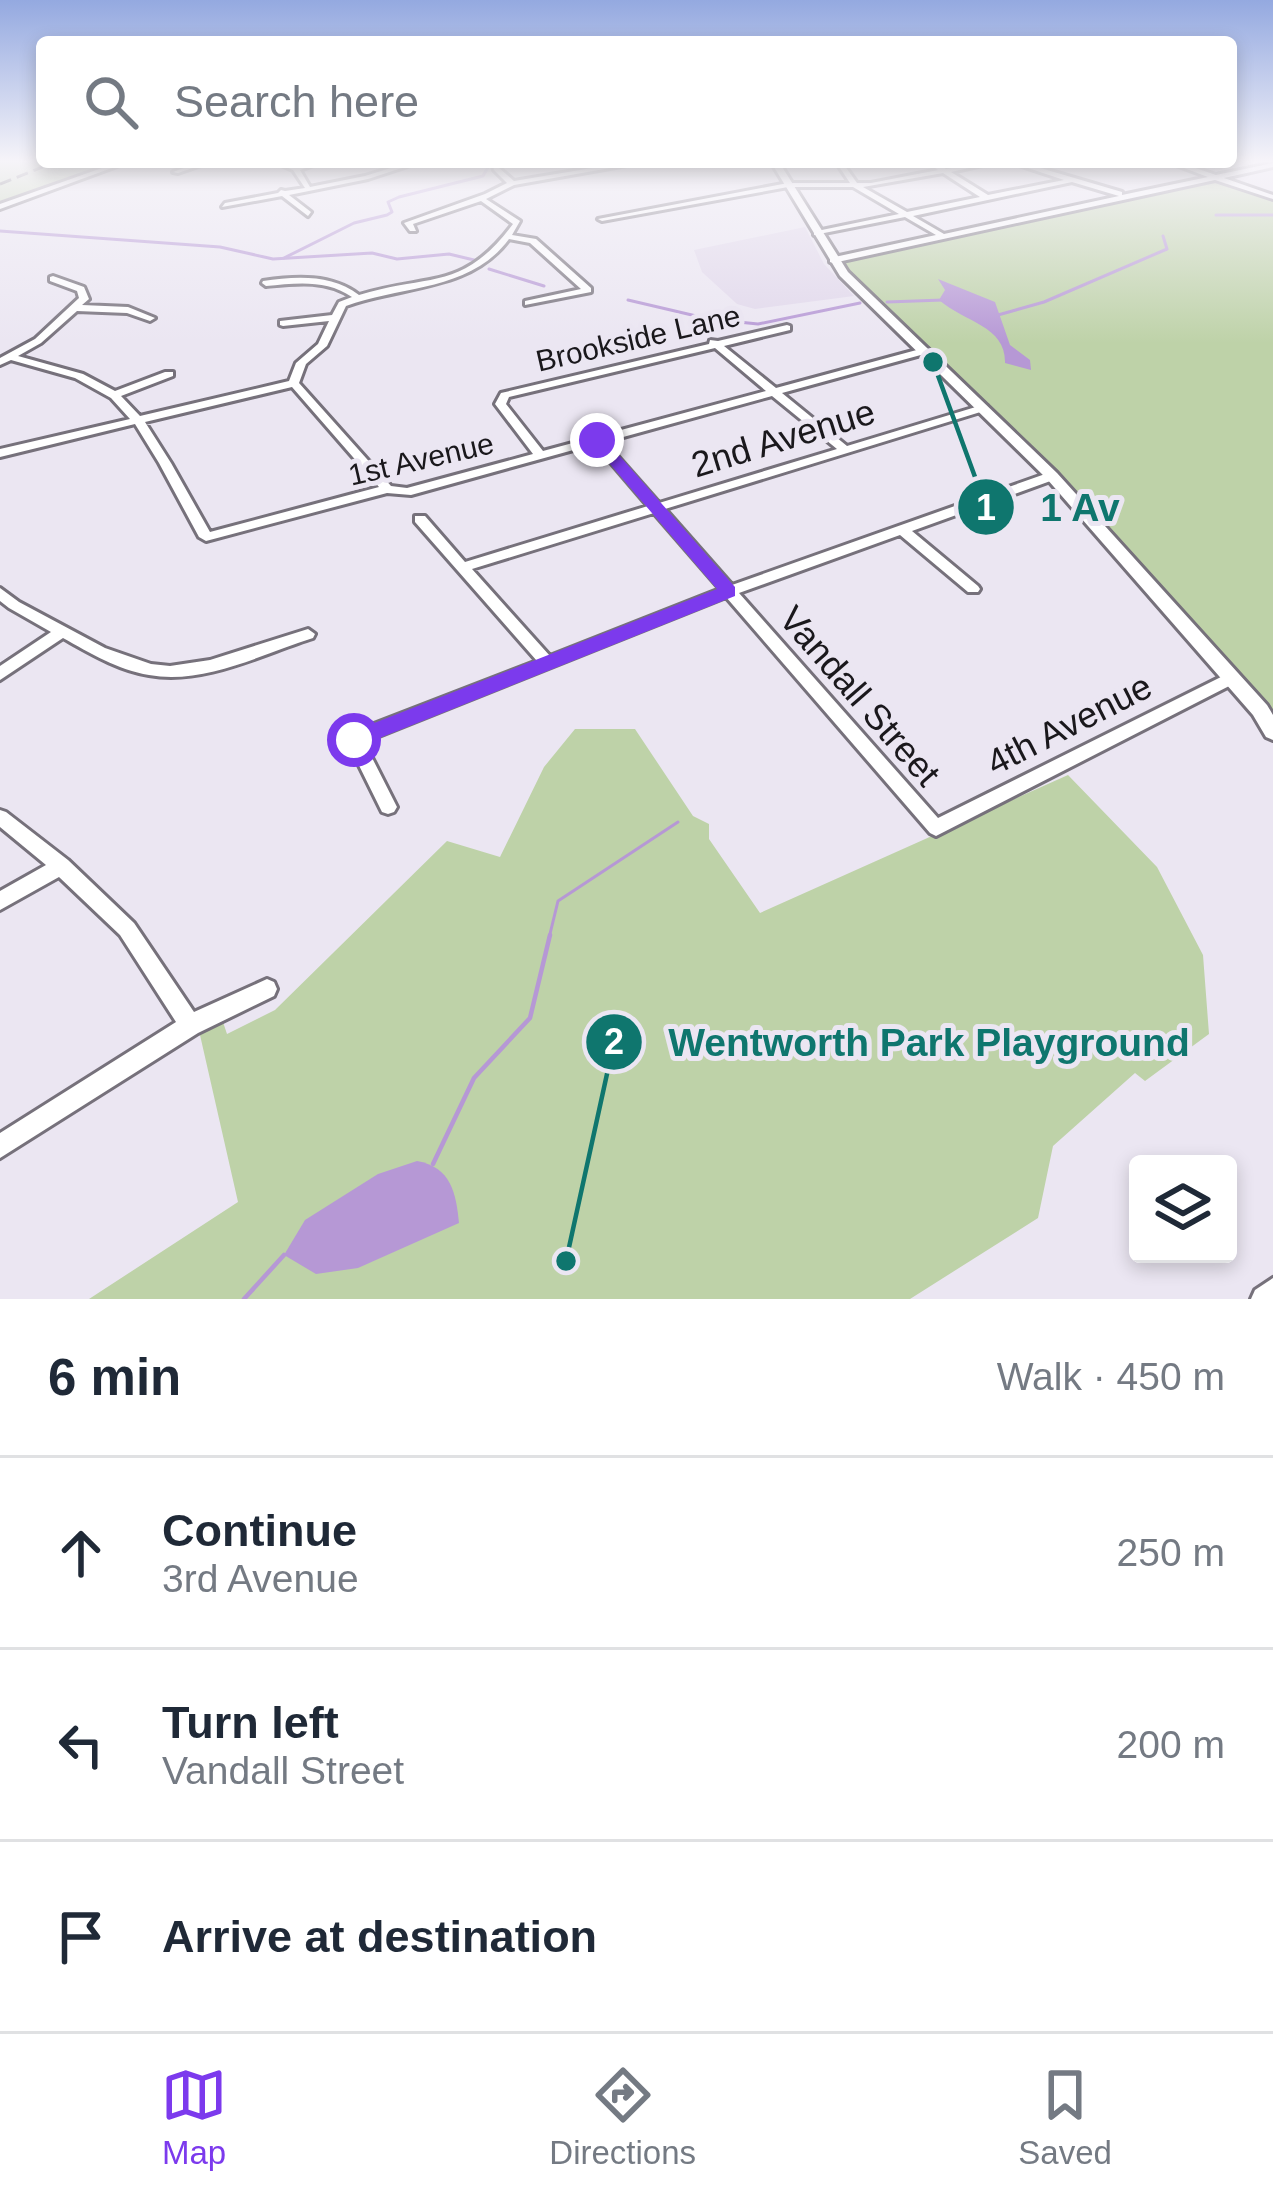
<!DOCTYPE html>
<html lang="en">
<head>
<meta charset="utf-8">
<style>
  body { margin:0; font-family:Helvetica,sans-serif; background:#f6f6f7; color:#1f2937 }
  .controls { position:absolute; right:36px; bottom:36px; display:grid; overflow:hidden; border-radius:12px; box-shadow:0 6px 18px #0003 }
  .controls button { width:108px; height:108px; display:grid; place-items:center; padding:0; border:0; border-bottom:3px solid #e0e1e3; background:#fff; color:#1f2937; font:60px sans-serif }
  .stop { position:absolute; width:36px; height:36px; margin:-27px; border:9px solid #7c3aed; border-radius:50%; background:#fff }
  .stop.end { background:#7c3aed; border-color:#fff; box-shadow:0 3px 12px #0008 }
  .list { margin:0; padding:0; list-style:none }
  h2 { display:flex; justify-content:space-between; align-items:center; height:156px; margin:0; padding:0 48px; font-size:51px }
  h2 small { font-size:39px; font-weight:400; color:#747a83 }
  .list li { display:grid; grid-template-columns:78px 1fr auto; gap:36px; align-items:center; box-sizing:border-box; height:192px; padding:0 48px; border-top:3px solid #e0e1e3 }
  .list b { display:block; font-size:45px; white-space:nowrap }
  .list p { margin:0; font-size:39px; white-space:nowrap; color:#747a83 }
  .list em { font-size:39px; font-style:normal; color:#747a83 }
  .icon { flex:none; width:66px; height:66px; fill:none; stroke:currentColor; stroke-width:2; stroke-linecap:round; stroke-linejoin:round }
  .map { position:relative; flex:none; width:1273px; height:1299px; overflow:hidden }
  .search { position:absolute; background:#fff; box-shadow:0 6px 18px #0003; left:36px; right:36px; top:36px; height:132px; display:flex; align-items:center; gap:30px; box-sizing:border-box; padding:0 42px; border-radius:12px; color:#747a83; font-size:45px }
  .sheet { height:732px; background:#fff }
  nav { display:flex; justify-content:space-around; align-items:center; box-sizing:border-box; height:168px; border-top:3px solid #e0e1e3; background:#fff; font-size:33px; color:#747a83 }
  nav a { display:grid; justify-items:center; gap:6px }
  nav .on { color:#7c3aed }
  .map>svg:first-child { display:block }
  .built { fill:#e1d8eb }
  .green { fill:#bed2a8 }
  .water { fill:#b698d5 }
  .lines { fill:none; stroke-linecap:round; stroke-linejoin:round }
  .stream-far1 { stroke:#b698d5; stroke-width:3 }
  .stream { stroke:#b698d5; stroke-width:4.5 }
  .minor-casing { stroke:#76717b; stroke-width:6 }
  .major-casing { stroke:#76717b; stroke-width:6 }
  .minor { fill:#fff; fill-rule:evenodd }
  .major { fill:#fff; fill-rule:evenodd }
  .rail { stroke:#353338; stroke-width:3; stroke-dasharray:12 6; stroke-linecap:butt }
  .route { fill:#7c3aed }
  .labels { text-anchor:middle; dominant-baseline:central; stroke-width:10; stroke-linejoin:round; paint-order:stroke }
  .far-street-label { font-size:30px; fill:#1a181c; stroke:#ebe6f2 }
  .street-label { font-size:36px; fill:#1a181c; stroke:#ebe6f2 }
  .leader { fill:none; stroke:#0f766e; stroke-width:4.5 }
  .callout-dot { fill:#0f766e; stroke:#ebe6f2; stroke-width:4.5 }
  .mark-label { font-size:36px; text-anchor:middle; font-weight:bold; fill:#fff }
  .callout-label { font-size:39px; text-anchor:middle; font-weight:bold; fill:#0f766e; stroke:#ebe6f2; stroke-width:10; stroke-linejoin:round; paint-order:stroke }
</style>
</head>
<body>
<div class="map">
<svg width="1273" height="1299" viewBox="0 0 1273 1299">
  <rect width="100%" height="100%" fill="#ebe6f2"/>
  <path class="built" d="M805,227L824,264L854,296L755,309L737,304L702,272L694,250Z"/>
  <g class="green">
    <path d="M0,161L120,162L0,207Z"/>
    <path d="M1217,180L1273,199V722L1183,610L1079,498L838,260Z"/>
    <path d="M575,729H635L693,816L709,824V839L760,913L1068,775L1157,867L1203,955L1209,1034L1145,1081L1135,1073L1053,1146L1038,1218L910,1299H89L238,1202L200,1035L223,1022L227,1034L275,1010L447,841L500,857L544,767Z"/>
  </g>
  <g class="water">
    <path d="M938,279L995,302L1010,345L1030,360L1031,370L1005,363C1006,326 966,323 939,300L945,290Z"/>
    <path d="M417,1161C451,1167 456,1193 459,1223L358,1268L316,1274L284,1255L305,1220L378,1174Z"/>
  </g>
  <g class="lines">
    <g class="stream-far1">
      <path d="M1216,215H1273"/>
      <path d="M0,231L220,247L273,259L372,253L397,259L449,254L474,260"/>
      <path d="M284,258L354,223L387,215L392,212L388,202L399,197L483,176L491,162"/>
      <path d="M489,269L544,286"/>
      <path d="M628,300L709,319L758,324L860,303"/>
      <path d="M887,302L943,300"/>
      <path d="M998,315L1044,302L1167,249L1163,236"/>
      <path d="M549,938L558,901L678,822"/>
    </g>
    <g class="stream">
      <path d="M433,1164L474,1078L530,1018L550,935"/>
      <path d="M244,1299L284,1255"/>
    </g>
    <g class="minor-casing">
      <g id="minor">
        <path d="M119,162H128L0,209V204Z"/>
        <path d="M200,162H210L178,173L173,172Z"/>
        <path d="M274,162H283L296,167L322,162L300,170L310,187L365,176L410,162H420L368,179L289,195L311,212L308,216L282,196L222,207L225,203L278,193L281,190L285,191L305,188L293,170Z"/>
        <path d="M492,162H498L499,168L514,181L628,162H644L514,185L486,199L520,221L512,235L536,239L591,288V292L525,305V301L581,289L530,243L509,239C470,292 402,285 346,306L327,346L306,364L299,383L391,486L407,488L533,454L495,404L501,393L709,344L710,340L718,341L787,325L790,326V330L724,346L776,388L924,348L928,349V353L782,393L847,446L979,406H987V410L665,509L732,585L1048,473H1056V479L912,531L978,586L980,589L978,592H968L900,535L739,593L938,818L1227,674H1237L1240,678L1237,682L936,836L930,833L726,597L364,742L397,807L394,812L388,814L382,812L346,739L348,734L537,661L415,522V516H425L465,562L648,506L595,444L411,495L387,493L206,541L199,537L159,463L135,424L0,457V449L130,419L111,398L75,378L11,360L0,365V358L35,339L79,298L77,291L50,281V277L53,276L84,287L89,299L82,305L128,307L155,318L150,321L127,313L77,311L41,343L18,356L83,374L115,391L165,372H173V376L121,396L140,416L289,381L296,363L318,344L329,321L283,326L280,325V321L332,315L339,302L352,297C326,279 296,283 266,286L262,283L263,281C296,276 332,274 359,295C431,273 462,292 513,224L481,201L413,224L416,231H410L404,223L485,194L507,183L494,170ZM715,348L766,391L543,451L506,404L509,397ZM292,387L379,487L210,532L171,463L145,422ZM772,396L837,449L659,503L605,442ZM654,513L720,589L550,656L472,569Z"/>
        <path d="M836,162H842L857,183H871L938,170L927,162H935L946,169L982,162H996L951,172L988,195L1064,180L1010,162H1020L1122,192V195L1208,177L1168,162H1178L1216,175L1273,163V167L1224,178L1273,195V199L1215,180L833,263L830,262V258L936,235L905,217L814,235V231H817L899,214L853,187H788L602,221L598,219L788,183H850ZM943,173L980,197L907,212L863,187ZM1072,182L1119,196L944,234L913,216Z"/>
        <path d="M0,588L19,602L105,648L151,664L170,666L210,660L308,629L315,634L313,638C262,654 204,685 149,675C118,670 90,653 63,638L0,680V666L51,632L9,608L0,601Z"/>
        <path d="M0,810L6,812L68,860L134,923L194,1012L267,979L274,982L277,989L274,996L198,1033L0,1158V1133L176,1022L120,935L59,877L0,910V891L46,865L0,827Z"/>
        <path d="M1273,1278V1299H1251L1255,1290Z"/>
      </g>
    </g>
    <g class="major-casing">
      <path id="major" d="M771,162H779L848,272L1057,473L1267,705L1273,715V740L1266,737L1253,715L1047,479L840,276Z"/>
    </g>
    <use href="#minor" class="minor"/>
    <use href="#major" class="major"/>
    <path class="rail" d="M0,184L55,162"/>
  </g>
  <linearGradient id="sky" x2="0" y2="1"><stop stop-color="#94a9e0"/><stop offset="0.47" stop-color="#f6f4f9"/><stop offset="1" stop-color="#f6f4f9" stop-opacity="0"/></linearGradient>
  <rect width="1273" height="343" fill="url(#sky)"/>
  <path class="route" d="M592,437H603L735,587V596L362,745H346V734L717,589L592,443Z"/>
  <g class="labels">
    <g class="far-street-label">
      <text transform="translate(638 338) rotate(-13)">Brookside Lane</text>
      <text transform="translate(421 459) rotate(-13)">1st Avenue</text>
    </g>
    <g class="street-label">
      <text transform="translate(783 438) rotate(-17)">2nd Avenue</text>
      <text transform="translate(860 696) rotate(49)">Vandall Street</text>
      <text transform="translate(1069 724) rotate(-27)">4th Avenue</text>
    </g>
  </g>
  <path class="leader" d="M933 362L986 507M566 1261L614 1042"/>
  <g class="callout-dot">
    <circle cx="933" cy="362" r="12"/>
    <circle cx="566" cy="1261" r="12"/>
    <circle cx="986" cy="507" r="30"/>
    <circle cx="614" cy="1042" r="30"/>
  </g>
  <g class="mark-label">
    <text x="986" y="520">1</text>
    <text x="614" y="1054">2</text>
  </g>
  <g class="callout-label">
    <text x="1080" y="521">1 Av</text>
    <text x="929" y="1056">Wentworth Park Playground</text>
  </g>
</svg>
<div class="controls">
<button><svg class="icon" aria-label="layers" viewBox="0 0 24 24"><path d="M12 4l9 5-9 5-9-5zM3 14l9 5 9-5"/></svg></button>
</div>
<div class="stop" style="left:354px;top:740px"></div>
<div class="stop end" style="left:597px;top:440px"></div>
<div class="search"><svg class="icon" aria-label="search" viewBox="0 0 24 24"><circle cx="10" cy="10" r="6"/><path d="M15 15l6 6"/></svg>Search here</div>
</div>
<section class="sheet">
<h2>6 min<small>Walk · 450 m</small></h2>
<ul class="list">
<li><svg class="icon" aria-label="ahead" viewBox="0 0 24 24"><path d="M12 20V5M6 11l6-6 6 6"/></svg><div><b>Continue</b><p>3rd Avenue</p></div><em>250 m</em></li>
<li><svg class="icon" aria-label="left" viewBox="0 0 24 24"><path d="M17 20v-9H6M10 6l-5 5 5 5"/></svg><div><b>Turn left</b><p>Vandall Street</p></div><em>200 m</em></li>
<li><svg class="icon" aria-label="arrive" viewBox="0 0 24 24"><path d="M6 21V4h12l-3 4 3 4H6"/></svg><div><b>Arrive at destination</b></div></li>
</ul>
</section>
<nav>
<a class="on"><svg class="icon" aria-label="map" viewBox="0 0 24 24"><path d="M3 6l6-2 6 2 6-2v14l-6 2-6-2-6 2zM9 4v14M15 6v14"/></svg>Map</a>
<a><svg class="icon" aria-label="directions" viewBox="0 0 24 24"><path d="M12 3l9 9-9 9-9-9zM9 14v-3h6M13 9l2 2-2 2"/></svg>Directions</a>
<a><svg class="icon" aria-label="saved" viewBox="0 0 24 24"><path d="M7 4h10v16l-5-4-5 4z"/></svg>Saved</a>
</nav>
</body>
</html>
